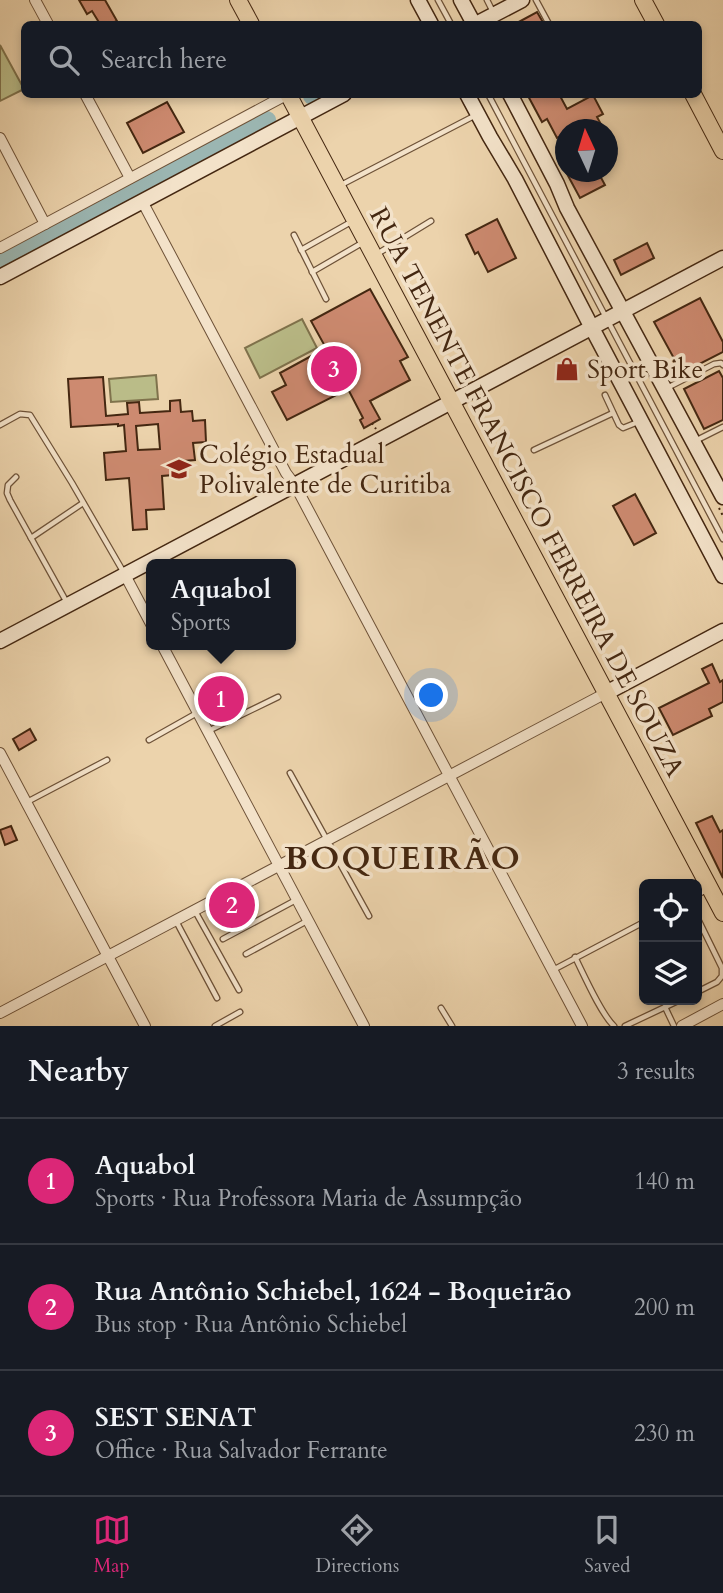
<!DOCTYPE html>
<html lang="en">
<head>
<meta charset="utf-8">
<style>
  body { margin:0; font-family:Cardo,serif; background:#242831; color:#f1f3f6 }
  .controls { position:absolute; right:21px; bottom:21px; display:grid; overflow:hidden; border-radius:10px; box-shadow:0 4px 10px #0003 }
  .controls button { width:63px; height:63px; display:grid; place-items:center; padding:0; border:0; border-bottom:2px solid #363941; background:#171b24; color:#f1f3f6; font:35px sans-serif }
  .compass { position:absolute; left:555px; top:119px; width:63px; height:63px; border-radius:50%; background:#171b24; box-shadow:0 4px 10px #0003; rotate:356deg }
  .you { position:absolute; left:432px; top:696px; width:24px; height:24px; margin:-18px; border:5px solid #fff; border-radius:50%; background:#1a73e8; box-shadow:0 0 0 10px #1a73e833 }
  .badge { display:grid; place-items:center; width:46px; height:46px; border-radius:50%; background:#db2777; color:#fff; font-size:23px; font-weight:700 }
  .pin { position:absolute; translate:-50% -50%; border:4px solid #fff; box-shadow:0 2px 7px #0006 }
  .popup { position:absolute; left:146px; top:559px; width:150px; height:91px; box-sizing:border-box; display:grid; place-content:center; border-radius:10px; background:#171b24; filter:drop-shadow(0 2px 5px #0005); font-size:23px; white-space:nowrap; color:#9ea1a6 }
  .popup b { font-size:26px; color:#f1f3f6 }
  .popup::after { content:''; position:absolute; left:50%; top:100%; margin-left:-14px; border:14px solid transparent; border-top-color:#171b24 }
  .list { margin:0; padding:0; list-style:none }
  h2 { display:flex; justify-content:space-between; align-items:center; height:91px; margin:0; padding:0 28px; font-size:30px }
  h2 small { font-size:23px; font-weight:400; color:#9ea1a6 }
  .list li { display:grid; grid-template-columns:46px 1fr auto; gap:21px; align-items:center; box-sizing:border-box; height:126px; padding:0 28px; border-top:2px solid #363941 }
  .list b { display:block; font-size:26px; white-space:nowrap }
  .list p { margin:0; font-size:23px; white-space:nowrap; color:#9ea1a6 }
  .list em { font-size:23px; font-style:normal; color:#9ea1a6 }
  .icon { flex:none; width:38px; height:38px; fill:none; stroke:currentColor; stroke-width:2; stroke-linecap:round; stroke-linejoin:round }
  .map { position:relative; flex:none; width:723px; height:1026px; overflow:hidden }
  .search { position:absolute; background:#171b24; box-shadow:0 4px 10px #0003; left:21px; right:21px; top:21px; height:77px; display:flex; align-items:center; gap:18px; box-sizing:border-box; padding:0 24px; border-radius:10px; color:#9ea1a6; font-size:26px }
  .sheet { height:469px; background:#171b24 }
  nav { display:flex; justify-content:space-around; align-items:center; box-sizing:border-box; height:98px; border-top:2px solid #363941; background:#171b24; font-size:19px; color:#9ea1a6 }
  nav a { display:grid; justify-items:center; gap:4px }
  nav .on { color:#db2777 }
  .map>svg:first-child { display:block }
  .green { fill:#babc88; stroke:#7f724c; stroke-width:2 }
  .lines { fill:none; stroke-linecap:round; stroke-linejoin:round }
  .river { stroke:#9bb6b2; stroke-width:18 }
  .building { fill:#cd8a70; stroke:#442711; stroke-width:2; fill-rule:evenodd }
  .lane-casing { stroke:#6e5238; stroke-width:7 }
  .street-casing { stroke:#6e5238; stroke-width:12 }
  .secondary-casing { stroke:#442711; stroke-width:17 }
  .primary-casing { stroke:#442711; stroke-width:18 }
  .path { stroke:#442711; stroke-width:2; stroke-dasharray:2 3.5; stroke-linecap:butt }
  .lane { stroke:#f3e2c9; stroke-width:4.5 }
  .street { stroke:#f3e2c9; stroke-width:10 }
  .secondary { stroke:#f3e2c9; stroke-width:14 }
  .primary { stroke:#ecd3ac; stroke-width:16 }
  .labels { text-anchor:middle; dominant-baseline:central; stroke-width:7; stroke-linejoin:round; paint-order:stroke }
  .poi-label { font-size:26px; fill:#442711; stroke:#f3e2c9; text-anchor:start }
  .street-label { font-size:26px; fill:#442711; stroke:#f3e2c9 }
  .district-label { font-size:33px; font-weight:bold; letter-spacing:2px; fill:#442711; stroke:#f3e2c9 }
</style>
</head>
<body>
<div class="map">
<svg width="723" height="1026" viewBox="0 0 723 1026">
  <rect width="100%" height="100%" fill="#ecd3ac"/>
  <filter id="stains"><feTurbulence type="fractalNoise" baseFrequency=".00286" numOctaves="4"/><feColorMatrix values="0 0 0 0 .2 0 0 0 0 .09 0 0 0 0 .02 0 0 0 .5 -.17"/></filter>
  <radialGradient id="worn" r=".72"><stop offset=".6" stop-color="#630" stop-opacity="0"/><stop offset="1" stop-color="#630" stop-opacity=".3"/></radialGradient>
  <g class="green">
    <path d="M0,45L24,89L0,101Z"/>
    <path d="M302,319L317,348L260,378L245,348Z"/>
    <path d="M156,375L158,399L111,402L109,379Z"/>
  </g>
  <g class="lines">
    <g class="river">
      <path d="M312,96L316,94"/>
      <path d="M0,262L267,120"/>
    </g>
  </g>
  <g class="building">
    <path d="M79,0H105L117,21L110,24H100L92,11L87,14Z"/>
    <path d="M537,12L544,24H515Z"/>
    <path d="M527,94H559L567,109L593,95L603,114L597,117L604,130H565V134L557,138L547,119L542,122Z"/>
    <path d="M167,102L184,132L143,153L127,123Z"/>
    <path d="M566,172H598L605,185L580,198Z"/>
    <path d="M497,219L516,258L488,272L478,252L475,254L466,235Z"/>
    <path d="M647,243L654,258L621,275L614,260Z"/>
    <path d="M370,289L408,357L400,361L410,380L370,401L380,419L364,428L360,420L363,418L348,389L287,420L272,392L286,385L280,373L326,348L311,321Z"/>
    <path d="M700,298L723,342V352L682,373L654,322Z"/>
    <path d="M719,371L723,378V420L704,429L684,389Z"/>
    <path d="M103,377L106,416L128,414L127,403L139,402L140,413L170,411V401L180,400L181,412L192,411L193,421L205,420L206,442L193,443L195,460L184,461L185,474L162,476L164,509L146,510L147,529L133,530L129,478L106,480L104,453L126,451L124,425L118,426V424L71,427L68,379ZM158,424L160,449L138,450L136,426Z"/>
    <path d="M635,494L656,533L634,545L613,506Z"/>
    <path d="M712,664L720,682L723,680V702L709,709L712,716L673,735L659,708L709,683L702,669Z"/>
    <path d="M30,729L36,740L19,750L13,739Z"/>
    <path d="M712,816L720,832L723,830V878L696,823Z"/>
    <path d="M11,826L17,840L5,845L0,830Z"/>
  </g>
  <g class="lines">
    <g class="lane-casing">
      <g id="lane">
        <path d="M438,0L451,24"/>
        <path d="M487,0L493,12"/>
        <path d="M536,0L549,24"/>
        <path d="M488,94L723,539"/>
        <path d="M584,94V95"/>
        <path d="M341,185L476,115"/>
        <path d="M294,235L326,299"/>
        <path d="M301,250L351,222"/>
        <path d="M377,254L431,221"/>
        <path d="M312,272L362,243"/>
        <path d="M667,388L714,364L721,363L723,365"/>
        <path d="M605,395L619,425L623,428L638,422"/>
        <path d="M0,425L20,414L30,415L72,483L124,573"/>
        <path d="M697,440L723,427"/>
        <path d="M534,450L613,413"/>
        <path d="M16,477L8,485L7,493L10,500L66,601"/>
        <path d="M31,538L83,503"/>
        <path d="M208,731L278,697"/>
        <path d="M149,740L197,713"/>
        <path d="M290,773L369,916"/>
        <path d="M27,802L107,760"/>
        <path d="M697,895L708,889"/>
        <path d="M195,911L239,990"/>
        <path d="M697,917L722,968V976L717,982L697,992"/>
        <path d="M176,921L217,998"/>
        <path d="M223,939L296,900"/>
        <path d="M246,954L307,921"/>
        <path d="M575,957C584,975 601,1014 614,1026"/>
        <path d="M553,970L644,922"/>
        <path d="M665,1007L674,1026"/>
        <path d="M441,1008L452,1026"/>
        <path d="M215,1026L240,1012"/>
        <path d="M625,1026L680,1000"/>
      </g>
    </g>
    <g class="street-casing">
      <g id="street">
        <path d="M35,0L48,24"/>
        <path d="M85,94L130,178"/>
        <path d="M0,138L45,224"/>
        <path d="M142,201L286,473L295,485L582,1026"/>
        <path d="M0,248L288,94"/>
        <path d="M125,575L151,624"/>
        <path d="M162,645L364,1026"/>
        <path d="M0,753L145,1026"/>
        <path d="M0,1013L606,693"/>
        <path d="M682,1026L723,1004"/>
      </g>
    </g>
    <g class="secondary-casing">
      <g id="secondary">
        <path d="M418,0L431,24"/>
        <path d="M461,0L474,24"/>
        <path d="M476,24L522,0"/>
        <path d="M467,94L490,137L515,179L592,328L723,576"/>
        <path d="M510,94L557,184L567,208L723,497"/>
        <path d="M0,277L344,94"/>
        <path d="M0,641L723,258"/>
        <path d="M606,693L723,631"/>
      </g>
    </g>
    <g class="primary-casing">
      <g id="primary">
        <path d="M238,0L251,24"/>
        <path d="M643,0L656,24"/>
        <path d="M288,94L723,913"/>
        <path d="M693,94L723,151"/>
      </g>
    </g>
    <g class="path">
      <path d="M372,423L376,429"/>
      <path d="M719,508L723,516"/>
    </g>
    <use href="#lane" class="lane"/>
    <use href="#street" class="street"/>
    <use href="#secondary" class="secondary"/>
    <use href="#primary" class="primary"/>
  </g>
  <defs>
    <g id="shop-bare" transform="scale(1.89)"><path d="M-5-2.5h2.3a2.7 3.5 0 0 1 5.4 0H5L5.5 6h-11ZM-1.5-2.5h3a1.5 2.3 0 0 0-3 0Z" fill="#8f2418" stroke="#f3e2c9" stroke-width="2.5" paint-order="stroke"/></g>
    <g id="school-bare" transform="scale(1.89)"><path d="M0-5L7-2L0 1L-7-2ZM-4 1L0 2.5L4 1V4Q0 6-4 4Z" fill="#8f2418" stroke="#f3e2c9" stroke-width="2.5" paint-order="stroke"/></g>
  </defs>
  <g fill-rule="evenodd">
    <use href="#shop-bare" x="567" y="369"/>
    <use href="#school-bare" x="179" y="469"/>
  </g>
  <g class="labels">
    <g class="poi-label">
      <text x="587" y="369">Sport Bike</text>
      <text x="199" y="454">Colégio Estadual<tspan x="199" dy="30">Polivalente de Curitiba</tspan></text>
    </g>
    <g class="street-label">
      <text transform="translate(527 492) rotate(62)">RUA TENENTE FRANCISCO FERREIRA DE SOUZA</text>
    </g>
    <g class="district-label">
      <text x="403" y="858">BOQUEIRÃO</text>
    </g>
  </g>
  <rect width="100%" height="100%" filter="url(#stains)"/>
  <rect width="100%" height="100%" fill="url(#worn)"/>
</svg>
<div class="controls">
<button><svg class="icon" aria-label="locate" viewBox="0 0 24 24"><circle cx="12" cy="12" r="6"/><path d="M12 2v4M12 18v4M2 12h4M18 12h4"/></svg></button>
<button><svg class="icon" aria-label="layers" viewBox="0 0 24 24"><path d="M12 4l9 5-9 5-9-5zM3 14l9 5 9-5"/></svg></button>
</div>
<svg class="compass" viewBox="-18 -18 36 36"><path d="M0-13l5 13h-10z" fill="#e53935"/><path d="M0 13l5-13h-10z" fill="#9ea1a6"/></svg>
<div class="you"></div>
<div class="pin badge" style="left:221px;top:699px">1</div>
<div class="popup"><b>Aquabol</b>Sports</div>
<div class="pin badge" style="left:232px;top:905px">2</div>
<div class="pin badge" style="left:334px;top:369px">3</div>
<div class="search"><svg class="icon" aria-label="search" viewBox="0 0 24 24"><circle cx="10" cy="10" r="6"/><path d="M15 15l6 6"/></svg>Search here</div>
</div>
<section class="sheet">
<h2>Nearby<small>3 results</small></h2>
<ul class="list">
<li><span class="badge">1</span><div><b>Aquabol</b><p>Sports · Rua Professora Maria de Assumpção</p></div><em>140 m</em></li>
<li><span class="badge">2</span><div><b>Rua Antônio Schiebel, 1624 - Boqueirão</b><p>Bus stop · Rua Antônio Schiebel</p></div><em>200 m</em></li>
<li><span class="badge">3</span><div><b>SEST SENAT</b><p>Office · Rua Salvador Ferrante</p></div><em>230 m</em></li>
</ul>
</section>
<nav>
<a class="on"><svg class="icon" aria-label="map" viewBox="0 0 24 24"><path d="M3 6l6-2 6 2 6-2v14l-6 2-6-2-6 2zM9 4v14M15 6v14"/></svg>Map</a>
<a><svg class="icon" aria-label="directions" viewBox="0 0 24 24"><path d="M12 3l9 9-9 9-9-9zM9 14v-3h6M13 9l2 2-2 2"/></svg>Directions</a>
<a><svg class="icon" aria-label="saved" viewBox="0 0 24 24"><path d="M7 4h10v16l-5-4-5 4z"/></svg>Saved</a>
</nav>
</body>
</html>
